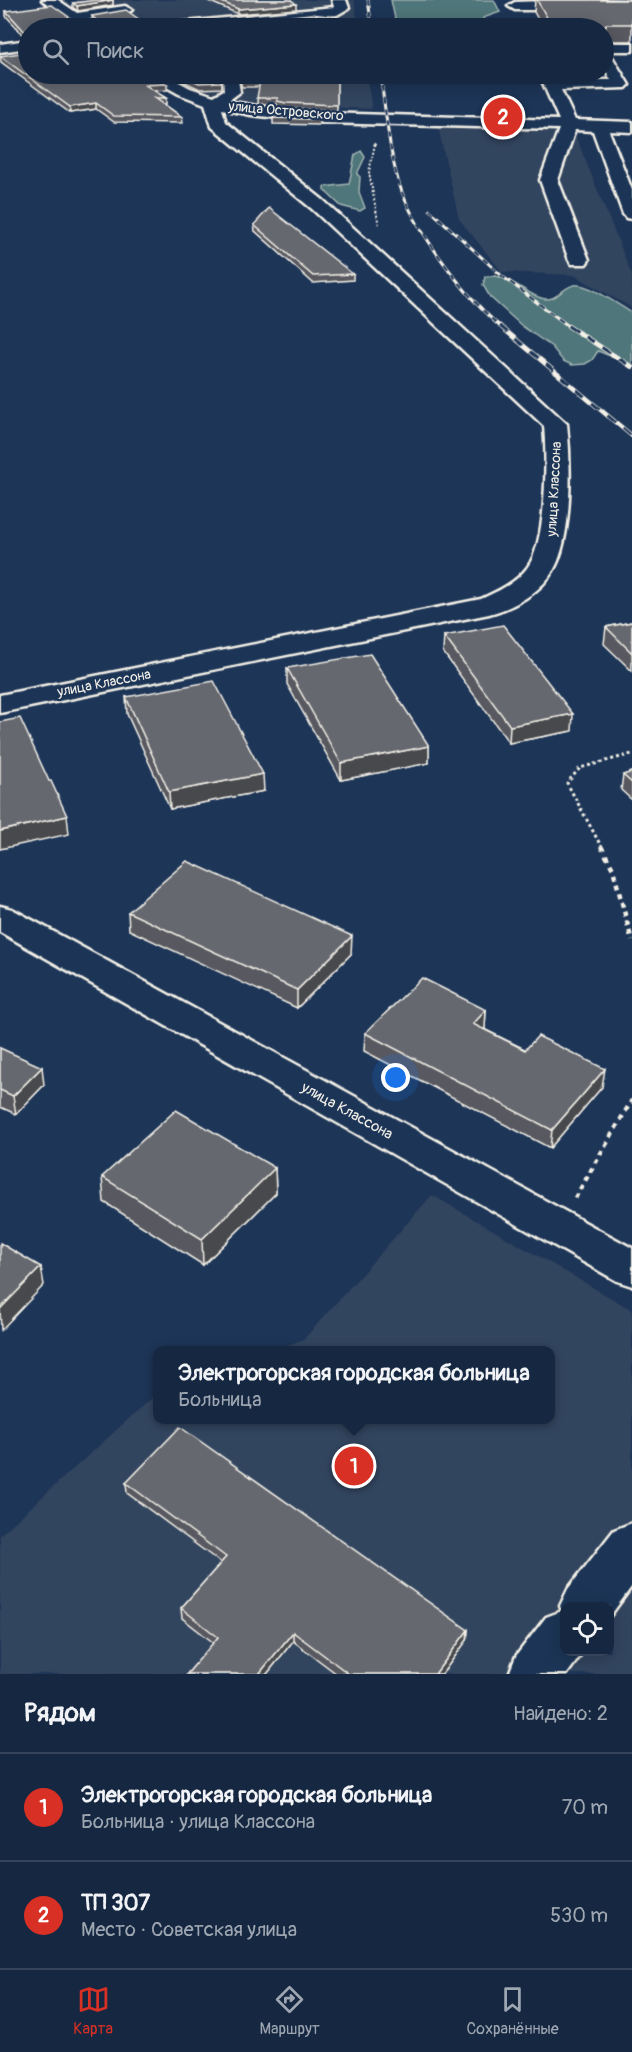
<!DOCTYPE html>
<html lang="ru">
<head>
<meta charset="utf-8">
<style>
  body { margin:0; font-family:Pangolin,sans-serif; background:#23344c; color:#f1f3f6 }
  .controls { position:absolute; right:18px; bottom:18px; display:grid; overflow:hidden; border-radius:12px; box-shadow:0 3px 15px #0003 }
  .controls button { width:54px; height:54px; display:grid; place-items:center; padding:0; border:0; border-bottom:2px solid #35445a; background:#162841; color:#f1f3f6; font:30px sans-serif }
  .you { position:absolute; left:396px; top:1078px; width:21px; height:21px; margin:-15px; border:4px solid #fff; border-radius:50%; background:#1a73e8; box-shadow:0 0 0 9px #1a73e833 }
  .badge { display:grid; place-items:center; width:39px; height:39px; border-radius:50%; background:#d93025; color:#fff; font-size:20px; font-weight:700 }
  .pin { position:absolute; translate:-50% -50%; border:3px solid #fff; box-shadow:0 2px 6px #0006 }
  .popup { position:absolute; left:153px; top:1346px; width:402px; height:78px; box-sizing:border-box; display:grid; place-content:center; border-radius:12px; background:#162841; filter:drop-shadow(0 2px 4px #0005); font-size:20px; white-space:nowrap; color:#9ea6b1 }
  .popup b { font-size:22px; color:#f1f3f6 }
  .popup::after { content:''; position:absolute; left:50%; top:100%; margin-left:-12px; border:12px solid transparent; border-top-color:#162841 }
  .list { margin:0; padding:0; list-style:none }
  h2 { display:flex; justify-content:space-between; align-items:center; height:78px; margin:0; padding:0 24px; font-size:26px }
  h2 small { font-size:20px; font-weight:400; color:#9ea6b1 }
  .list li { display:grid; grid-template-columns:39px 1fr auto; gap:18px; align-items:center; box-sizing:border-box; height:108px; padding:0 24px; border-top:2px solid #35445a }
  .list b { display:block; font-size:22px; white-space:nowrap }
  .list p { margin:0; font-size:20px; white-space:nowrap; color:#9ea6b1 }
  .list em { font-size:20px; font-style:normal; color:#9ea6b1 }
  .icon { flex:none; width:33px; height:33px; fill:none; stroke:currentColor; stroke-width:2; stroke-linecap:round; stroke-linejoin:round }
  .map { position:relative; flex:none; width:632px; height:1674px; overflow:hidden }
  .search { position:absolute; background:#162841; box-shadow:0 3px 15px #0003; left:18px; right:18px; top:18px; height:66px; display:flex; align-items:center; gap:15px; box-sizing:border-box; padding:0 21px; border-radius:33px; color:#9ea6b1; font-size:22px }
  .sheet { height:294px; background:#162841 }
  nav { display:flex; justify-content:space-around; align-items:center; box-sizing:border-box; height:84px; border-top:2px solid #35445a; background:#162841; font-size:16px; color:#9ea6b1 }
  nav a { display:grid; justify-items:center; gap:3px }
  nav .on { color:#d93025 }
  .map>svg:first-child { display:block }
  .built { fill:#33445e; fill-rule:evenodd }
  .green { fill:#4f767a; stroke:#a2b4b1; stroke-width:1.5 }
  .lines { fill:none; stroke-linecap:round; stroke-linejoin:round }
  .minor-casing { stroke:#f4f1e8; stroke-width:5 }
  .path-far3 { stroke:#f4f1e8; stroke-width:1.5; stroke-dasharray:2 2; stroke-linecap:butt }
  .path-far2 { stroke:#f4f1e8; stroke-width:2; stroke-dasharray:2 2; stroke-linecap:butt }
  .path-far1 { stroke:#f4f1e8; stroke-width:3; stroke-dasharray:3 3; stroke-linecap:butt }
  .path { stroke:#f4f1e8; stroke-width:4.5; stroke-dasharray:5 5; stroke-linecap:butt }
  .minor { fill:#1d3557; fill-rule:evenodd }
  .rail-far1-casing { stroke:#f4f1e8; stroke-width:3 }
  .rail-casing { stroke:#f4f1e8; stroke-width:4.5 }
  .rail-far1 { stroke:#1d3557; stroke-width:2; stroke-dasharray:6; stroke-linecap:butt }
  .rail { stroke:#1d3557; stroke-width:3; stroke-dasharray:10; stroke-linecap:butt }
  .wall { fill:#585960; stroke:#f4f1e8; stroke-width:1.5 }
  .shaded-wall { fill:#47494e; stroke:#f4f1e8; stroke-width:1.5 }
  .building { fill:#666870; stroke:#f4f1e8; stroke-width:1.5 }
  .labels { text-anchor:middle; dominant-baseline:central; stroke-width:4.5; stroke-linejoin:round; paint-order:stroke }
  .far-street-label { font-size:14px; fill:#f4f1e8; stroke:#1d3557 }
  .street-label { font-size:15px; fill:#f4f1e8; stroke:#1d3557 }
</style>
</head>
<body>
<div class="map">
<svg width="632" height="1674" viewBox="0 0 632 1674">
  <rect width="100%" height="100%" fill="#1d3557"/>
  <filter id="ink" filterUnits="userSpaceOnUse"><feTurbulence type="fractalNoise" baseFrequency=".0167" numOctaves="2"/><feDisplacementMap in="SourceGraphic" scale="12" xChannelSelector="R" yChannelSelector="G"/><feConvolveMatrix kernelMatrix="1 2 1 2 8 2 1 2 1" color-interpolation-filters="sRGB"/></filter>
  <g filter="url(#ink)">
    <g class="built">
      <path d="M76,0H354L359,28H117Z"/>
      <path d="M177,74H366L372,109L250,104L194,86Z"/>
      <path d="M438,127L545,128L559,131L558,135L576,137L632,275V308L574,275L502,272L459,219Z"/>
      <path d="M432,1195L632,1310V1674H0V1535L153,1397L157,1395L158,1420H550V1350H275L304,1339ZM564,1606H610V1652H564Z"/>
    </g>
    <g class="green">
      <path d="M391,0H494L500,12L483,18L486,25L495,28H397Z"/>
      <path d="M361,151L365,157L357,174L360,177L359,192L365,208L360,211L341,206L324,190V187L349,184L355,155Z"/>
      <path d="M495,276C513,279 524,292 541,298C556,303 561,288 574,285C587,282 620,306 632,313V365L598,351L592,360L585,364L572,365L563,361L552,347L522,326L490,297L483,285L485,277Z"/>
    </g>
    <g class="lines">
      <g class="minor-casing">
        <g id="minor">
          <path d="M42,0H58L77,13L125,6L132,10L125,14L87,20L96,28H81Z"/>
          <path d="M332,0H346L349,8L337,15L202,28H158L165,24L334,7Z"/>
          <path d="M573,0L628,1L632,2V14L624,9L586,5L564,10H515L508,6L515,2Z"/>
          <path d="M28,40V48L0,52V44Z"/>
          <path d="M604,43H632V51H606L611,55L629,85L626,88L561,90L575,120L632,122V132L609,131L632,190V219L626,218L623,214L593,131L575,130L558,180L589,260L586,264H572L569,260L540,180L559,129L322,123L251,115L222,109L226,122L323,200L567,424C571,461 573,538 553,571C540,593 513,608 489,614L0,713V695L481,599C497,592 516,583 527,568C547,543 547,458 544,426L311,208L212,127L205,104L179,94L149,77L147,74H164L190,88L214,96L224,90L223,74H237L240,92L228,101L286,111L322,113L559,120L539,74H553L556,80H611L604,67Z"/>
          <path d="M0,906L12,909L632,1248V1286L617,1281L0,932Z"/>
          <path d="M632,1523V1586L610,1616V1606H564V1652H583L567,1674H509L516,1656L546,1617L562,1611L560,1606L568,1589L614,1530Z"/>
        </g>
      </g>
      <path class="path-far3" d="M374,145L375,142"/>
      <path class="path-far2" d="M375,144L369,172L379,226"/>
      <path class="path-far1" d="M602,848L567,783L580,768L632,754"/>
      <g class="path">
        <path d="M601,846L613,869L632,941"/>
        <path d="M575,1198L632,1100"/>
      </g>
      <use href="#minor" class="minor"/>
      <g class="rail-far1-casing">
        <g id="rail-far1">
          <path d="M368,0L372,28"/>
          <path d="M380,74C386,110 389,158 402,192C417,232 468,300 502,328"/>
          <path d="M430,210L502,276L571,328"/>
        </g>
      </g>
      <g class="rail-casing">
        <g id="rail">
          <path d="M500,326L632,436"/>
          <path d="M568,326L632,367"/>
        </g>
      </g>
      <use href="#rail-far1" class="rail-far1"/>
      <use href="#rail" class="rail"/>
    </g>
    <g class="wall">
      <path d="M113,0V5L78,11L73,8V3Z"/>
      <path d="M206,0H291L296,9L238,14Z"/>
      <path d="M535,0H632V41H604L603,28H543L534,12Z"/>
      <path d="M6,11L79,24L95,25L92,21V16L151,28H28V40L6,16Z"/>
      <path d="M0,56L167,84V90L153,91L166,98V104H164L182,117L183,123L114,122L96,109L70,113L1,62Z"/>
      <path d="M168,74H221L222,88L200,89Z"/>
      <path d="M238,74H337V111L286,109L277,107V104H258L259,87H242Z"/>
      <path d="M273,118L320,119V125L273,124Z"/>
      <path d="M254,225L353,274V280L313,283L255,231Z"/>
      <path d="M632,622V671L604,644L606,627Z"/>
      <path d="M444,636L572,731L509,743L443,652Z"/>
      <path d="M287,668L429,746V763L341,780L287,684Z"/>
      <path d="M126,697L264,791L170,809L127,714Z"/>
      <path d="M632,772V800L621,790L623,775Z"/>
      <path d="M128,912L351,954L297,1008L129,930Z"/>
      <path d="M486,1010L485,1028L484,1029L602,1087L550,1148L364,1051L365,1033Z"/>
      <path d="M0,1048L44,1085L16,1114L0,1107Z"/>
      <path d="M275,1168L276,1193L203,1265L104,1202L102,1177Z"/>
      <path d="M126,1483L468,1630L467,1640L442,1674H337L293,1641L267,1674H187L214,1643L182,1618L181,1608L221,1563L127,1493Z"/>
    </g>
    <g class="shaded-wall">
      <path d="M113,0V5L78,11L77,6Z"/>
      <path d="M296,4V9L238,14V9Z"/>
      <path d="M606,24L604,41L603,42V28Z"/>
      <path d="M96,103V109L70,113V107Z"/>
      <path d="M573,714L572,731L509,743L510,726Z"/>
      <path d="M429,746V763L341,780V763Z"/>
      <path d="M263,774L264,791L170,809L169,792Z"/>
      <path d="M67,816L69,834L0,849V831Z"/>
      <path d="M352,936L351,954L297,1008V990Z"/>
      <path d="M486,1010L485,1028L472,1042L473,1024Z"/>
      <path d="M42,1067L44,1085L16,1114L13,1096Z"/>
      <path d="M605,1069L602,1087L550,1148L552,1130Z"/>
      <path d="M275,1168L276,1193L203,1265L202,1239Z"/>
      <path d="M41,1267L44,1285L1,1330L0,1309Z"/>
      <path d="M468,1630L467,1640L442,1674H435Z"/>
      <path d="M293,1632V1641L267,1674H259Z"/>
    </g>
    <g class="building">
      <path d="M96,0H113L77,6L73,3Z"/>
      <path d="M217,0H291L296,4L238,9Z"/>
      <path d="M537,0H632V24H606L603,28H553Z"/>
      <path d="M52,5L79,24L96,25L98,22L92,16L126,10L151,28H28V35L6,11Z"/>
      <path d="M311,14L336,17L337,28H182Z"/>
      <path d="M28,52V74H148L167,84L145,85L166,98H155L182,117L114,116L96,103L70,107L0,56Z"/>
      <path d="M180,74H221V82L199,83Z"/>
      <path d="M239,74H337V105L286,103L277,101L278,98H257L260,81H241Z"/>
      <path d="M274,114L320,119L273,118Z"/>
      <path d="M269,208L353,274L313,276L254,225Z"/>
      <path d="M632,622V653L606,627Z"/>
      <path d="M503,625L573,714L510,726L444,636Z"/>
      <path d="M370,654L429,746L341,763L287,668Z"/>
      <path d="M214,681L263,774L169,792L126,697Z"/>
      <path d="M20,718L49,781H51L67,816L0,831V722Z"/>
      <path d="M632,772V783L623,775Z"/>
      <path d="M187,861L352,936L297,990L128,912Z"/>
      <path d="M422,978L486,1010L473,1024L525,1050L538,1036L605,1069L552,1130L365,1033Z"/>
      <path d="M0,1048L42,1067L13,1096L0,1090Z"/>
      <path d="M176,1110L275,1168L202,1239L102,1177Z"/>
      <path d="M0,1243L41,1267L0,1309Z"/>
      <path d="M180,1427L468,1630L435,1674H349L293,1632L259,1674H187L218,1637L181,1608L226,1557L126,1483Z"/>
    </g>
  </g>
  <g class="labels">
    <g class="far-street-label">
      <text transform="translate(286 111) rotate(5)">улица Островского</text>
      <text transform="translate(554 489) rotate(-87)">улица Классона</text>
      <text transform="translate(104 683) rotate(-11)">улица Классона</text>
    </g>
    <g class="street-label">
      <text transform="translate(347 1111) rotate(29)">улица Классона</text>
    </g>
  </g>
</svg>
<div class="controls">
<button><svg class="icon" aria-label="locate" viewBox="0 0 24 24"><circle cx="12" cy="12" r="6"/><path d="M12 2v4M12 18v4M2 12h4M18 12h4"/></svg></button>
</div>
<div class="you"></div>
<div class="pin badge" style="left:354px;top:1466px">1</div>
<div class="popup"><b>Электрогорская городская больница</b>Больница</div>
<div class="pin badge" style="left:503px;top:117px">2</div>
<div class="search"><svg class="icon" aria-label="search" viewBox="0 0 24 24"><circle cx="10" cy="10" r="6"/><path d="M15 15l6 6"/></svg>Поиск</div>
</div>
<section class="sheet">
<h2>Рядом<small>Найдено: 2</small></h2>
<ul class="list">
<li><span class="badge">1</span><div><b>Электрогорская городская больница</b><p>Больница · улица Классона</p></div><em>70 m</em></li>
<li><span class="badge">2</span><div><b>ТП 307</b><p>Место · Советская улица</p></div><em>530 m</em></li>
</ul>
</section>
<nav>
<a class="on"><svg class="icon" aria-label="map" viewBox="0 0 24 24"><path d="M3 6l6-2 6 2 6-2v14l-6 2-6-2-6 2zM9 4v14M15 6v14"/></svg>Карта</a>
<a><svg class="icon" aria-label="directions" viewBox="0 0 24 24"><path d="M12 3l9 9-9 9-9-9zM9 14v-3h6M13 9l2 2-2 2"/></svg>Маршрут</a>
<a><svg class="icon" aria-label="saved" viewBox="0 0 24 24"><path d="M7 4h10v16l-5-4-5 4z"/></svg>Сохранённые</a>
</nav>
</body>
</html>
